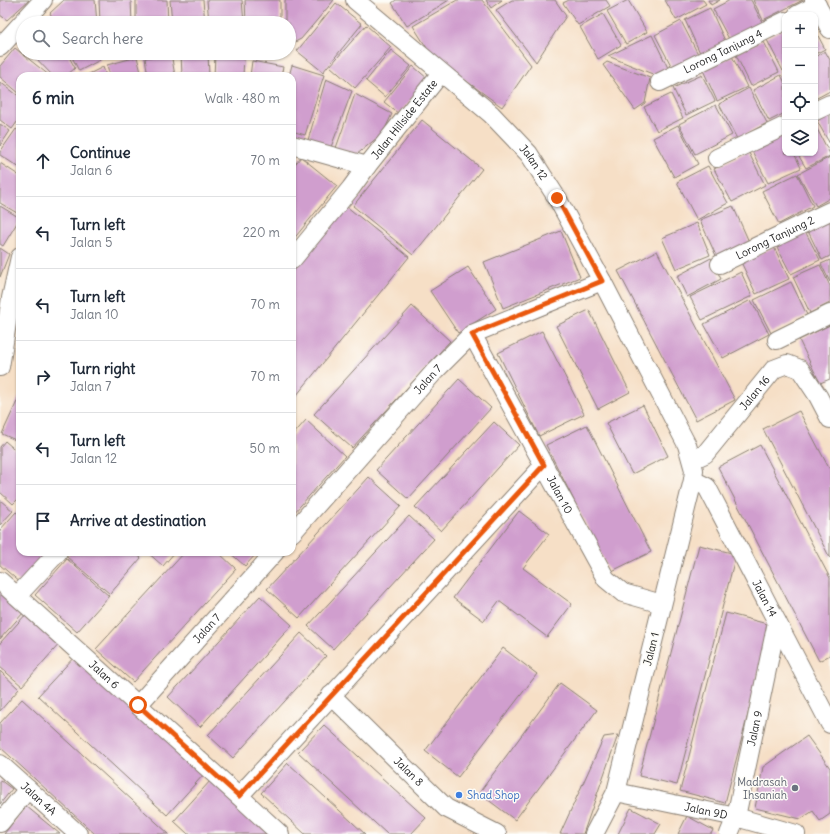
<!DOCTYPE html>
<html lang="en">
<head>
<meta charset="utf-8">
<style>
  body { margin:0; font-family:Delius,sans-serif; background:#f2f2f3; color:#1f2937 }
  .controls { position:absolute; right:12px; top:12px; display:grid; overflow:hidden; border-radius:8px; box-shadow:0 1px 3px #0004 }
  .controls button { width:36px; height:36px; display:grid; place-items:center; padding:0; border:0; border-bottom:1px solid #e0e1e3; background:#fff; color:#1f2937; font:20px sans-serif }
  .stop { position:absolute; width:12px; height:12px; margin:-9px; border:3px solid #ea580c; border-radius:50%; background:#fff }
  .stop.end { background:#ea580c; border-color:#fff; box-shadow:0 1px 4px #0008 }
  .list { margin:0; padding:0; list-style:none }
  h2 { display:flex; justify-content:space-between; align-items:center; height:52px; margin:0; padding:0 16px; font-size:17px }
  h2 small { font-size:13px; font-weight:400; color:#747a83 }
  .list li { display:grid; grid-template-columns:26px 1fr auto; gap:12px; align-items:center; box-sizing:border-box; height:72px; padding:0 16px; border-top:1px solid #e0e1e3 }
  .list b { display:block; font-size:15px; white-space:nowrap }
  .list p { margin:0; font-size:13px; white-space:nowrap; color:#747a83 }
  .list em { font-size:13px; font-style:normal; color:#747a83 }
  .icon { flex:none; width:22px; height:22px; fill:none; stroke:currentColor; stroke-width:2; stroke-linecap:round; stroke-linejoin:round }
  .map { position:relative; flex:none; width:830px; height:834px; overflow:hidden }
  .search { position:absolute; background:#fff; box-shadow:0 1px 3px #0004; left:16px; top:16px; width:280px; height:44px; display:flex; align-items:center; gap:10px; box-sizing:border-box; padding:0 14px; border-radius:22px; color:#747a83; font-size:15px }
  .panel { position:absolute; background:#fff; box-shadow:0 1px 3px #0004; left:16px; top:72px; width:280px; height:484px; border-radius:12px }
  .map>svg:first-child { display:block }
  .building { fill:#d09ece }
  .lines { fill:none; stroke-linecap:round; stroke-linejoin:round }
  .minor-casing { stroke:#897e71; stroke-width:20 }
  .minor { stroke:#fff; stroke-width:18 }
  .route { stroke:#ea580c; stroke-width:5 }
  .worship-dot { fill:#6b7280; stroke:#fdfcf7; stroke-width:1.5 }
  .shop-dot { fill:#3f7fe0; stroke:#fdfcf7; stroke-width:1.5 }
  .labels { text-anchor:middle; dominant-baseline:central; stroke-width:3; stroke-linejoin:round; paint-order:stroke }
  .street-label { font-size:11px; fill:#1c1c1c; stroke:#fdfcf7 }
  .worship-label { font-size:11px; fill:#5b616d; stroke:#fdfcf7; text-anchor:end }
  .shop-label { font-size:11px; fill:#366cbe; stroke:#fdfcf7; text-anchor:start }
</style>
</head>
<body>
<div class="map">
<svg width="830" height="834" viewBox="0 0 830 834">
  <rect width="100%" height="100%" fill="#fdfcf7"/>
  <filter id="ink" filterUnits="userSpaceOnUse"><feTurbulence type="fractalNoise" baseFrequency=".025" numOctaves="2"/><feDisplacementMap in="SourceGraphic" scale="8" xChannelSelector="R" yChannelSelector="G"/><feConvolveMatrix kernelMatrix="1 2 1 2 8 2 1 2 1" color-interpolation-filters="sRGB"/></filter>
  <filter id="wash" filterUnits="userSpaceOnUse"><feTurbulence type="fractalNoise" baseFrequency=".012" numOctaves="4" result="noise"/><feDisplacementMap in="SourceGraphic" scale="16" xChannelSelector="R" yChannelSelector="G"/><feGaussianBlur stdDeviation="0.9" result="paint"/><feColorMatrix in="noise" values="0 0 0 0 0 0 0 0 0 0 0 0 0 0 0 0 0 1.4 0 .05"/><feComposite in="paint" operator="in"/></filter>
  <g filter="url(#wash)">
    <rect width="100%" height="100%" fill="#f6dfc6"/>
    <g id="blocks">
      <g class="building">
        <path d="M0,0H29L7,20L0,15Z"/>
        <path d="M64,0H95L97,23H55L50,13Z"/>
        <path d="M99,0H131L132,23H100Z"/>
        <path d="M136,0H167L168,23H136Z"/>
        <path d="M170,0H203L205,23H172Z"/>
        <path d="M207,0H242L244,23H209Z"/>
        <path d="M245,0H280V23H246Z"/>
        <path d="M285,0H334L301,39L289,45V23H285Z"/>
        <path d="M396,0H449L407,26L392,3Z"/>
        <path d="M457,0H482L531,65L502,107L432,56L413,26Z"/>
        <path d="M486,0H502L491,8Z"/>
        <path d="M512,0H555L566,16L536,62L496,10Z"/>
        <path d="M569,0H606L610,6L578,25L563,3Z"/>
        <path d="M628,0L647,32L626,44L607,11Z"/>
        <path d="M665,0H703L706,4L676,20Z"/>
        <path d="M708,0H720L711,5Z"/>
        <path d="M730,0H751L762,22L729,39L713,9Z"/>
        <path d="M753,0H803L763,20Z"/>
        <path d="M336,3L362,24L323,72L297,51Z"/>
        <path d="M710,8L726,43L701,55L685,20Z"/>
        <path d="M603,14L621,45L598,59L580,27Z"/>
        <path d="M47,16L51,23H40Z"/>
        <path d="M681,21L699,56L673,69L655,35Z"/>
        <path d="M366,25L391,47L355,88L330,66Z"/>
        <path d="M785,28V70L783,71L766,38Z"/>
        <path d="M815,30L825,49L815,54Z"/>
        <path d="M652,35L668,68L655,75L608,56Z"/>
        <path d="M763,40L779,72L751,86L735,53Z"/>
        <path d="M15,48L50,76H20V94L0,77V66Z"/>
        <path d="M391,50L411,66L385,97L366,81Z"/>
        <path d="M825,51L830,60V91L815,99V57Z"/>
        <path d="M31,53H67L75,68L66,76H53Z"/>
        <path d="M70,53H100V60L79,71Z"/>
        <path d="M171,53L175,76H148L145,58Z"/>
        <path d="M181,53H208L209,76H182Z"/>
        <path d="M245,53H281V58L245,54Z"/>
        <path d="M215,56L244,57L243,76H214Z"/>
        <path d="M732,56L747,87L717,101L703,70Z"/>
        <path d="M137,57L142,76H110L107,65Z"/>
        <path d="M252,61L283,67L281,76H250Z"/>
        <path d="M607,62L650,78L645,103L635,110L603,65Z"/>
        <path d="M292,65L324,75L305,135L292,131V76H289Z"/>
        <path d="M413,66L428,79L399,114L384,102Z"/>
        <path d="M103,67L106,76H85Z"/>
        <path d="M702,75L715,101L686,115L673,88Z"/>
        <path d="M781,75L785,83V113L769,121L753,90Z"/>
        <path d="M326,79L352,91L331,147L308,140Z"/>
        <path d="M0,82L20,97V118L12,129L0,120Z"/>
        <path d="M749,88L767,123L737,139L719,104Z"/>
        <path d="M355,94L392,114L383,133L356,155L336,148Z"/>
        <path d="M671,94L683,118L657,131L644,107Z"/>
        <path d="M716,105L732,135L695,154L679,124Z"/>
        <path d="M830,113V144L817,121Z"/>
        <path d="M422,120L482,169L413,255L353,206Z"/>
        <path d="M0,124L10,131L0,146Z"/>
        <path d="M678,125L698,164L674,177L653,138Z"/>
        <path d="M815,125L830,154V156L806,168L797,153H815Z"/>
        <path d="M16,129L20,132V168L0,155V152Z"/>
        <path d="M785,135V153H794L801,168L768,183L751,149Z"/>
        <path d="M748,151L765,185L732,202L714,169Z"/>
        <path d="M301,157L337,186L292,241V168Z"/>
        <path d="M830,157V198L816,206L798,174Z"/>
        <path d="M0,163L20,176V207L17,213L0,203Z"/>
        <path d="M708,166L728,203L697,220L677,182Z"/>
        <path d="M797,174L813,206L779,224L762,191Z"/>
        <path d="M0,206L20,218L3,246L0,244Z"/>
        <path d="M346,206L409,257L292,401V273Z"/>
        <path d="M733,206L750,244L717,258L700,220Z"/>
        <path d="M830,220V256L822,260L808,231Z"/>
        <path d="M697,223L710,255L676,269L662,238Z"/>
        <path d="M561,231L580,277L503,308L484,262Z"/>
        <path d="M805,231L820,260L791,274L776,245Z"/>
        <path d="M774,247L789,279L756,294L741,262Z"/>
        <path d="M0,248L9,254L0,277Z"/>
        <path d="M657,251L735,400L696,420L618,271Z"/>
        <path d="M711,258L721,279L687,297L677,276Z"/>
        <path d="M830,260V282L821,264Z"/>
        <path d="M820,265L830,286V303L810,313L793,277Z"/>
        <path d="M468,267L496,309L458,333L430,291Z"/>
        <path d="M741,272L752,296L702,320L690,297Z"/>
        <path d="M791,282L807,315L771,333L754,300Z"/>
        <path d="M751,300L769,334L723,358L704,324Z"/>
        <path d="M412,306L450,341L352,448L314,414Z"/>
        <path d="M589,310L630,392L598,409L556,326Z"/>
        <path d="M830,325V379L820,383L799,340Z"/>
        <path d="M542,331L584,414L539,436L498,353Z"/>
        <path d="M459,379L491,408L408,499L376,470Z"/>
        <path d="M20,395V442L2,434Z"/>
        <path d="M643,405L668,456L632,474L606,423Z"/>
        <path d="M799,411L830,470V558L763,429Z"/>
        <path d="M306,420L345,456L292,515V436Z"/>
        <path d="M494,422L519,445L441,531L415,507Z"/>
        <path d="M587,425L651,552L610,572L546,445Z"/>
        <path d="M5,441L20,454V497L13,504L0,492V447Z"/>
        <path d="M760,445L830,578V655L819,661L718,467Z"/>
        <path d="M369,477L401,506L299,618L267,589Z"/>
        <path d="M0,500L13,511L0,525Z"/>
        <path d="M519,511L549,534L523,568L572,604L547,637L499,601L484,621L453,598Z"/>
        <path d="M16,512L20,515V552H50L22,584L0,565V530Z"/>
        <path d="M409,516L434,539L333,649L308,626Z"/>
        <path d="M699,545L736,554L677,785L639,776Z"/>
        <path d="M72,552H134L141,558L110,594L67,557Z"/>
        <path d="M147,552H175L163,566Z"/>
        <path d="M185,552H218L236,569L133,682L96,649Z"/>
        <path d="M229,552H258L245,566Z"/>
        <path d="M67,559L109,596L77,632L35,595Z"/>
        <path d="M0,591L24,612L0,639Z"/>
        <path d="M260,596L292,625L200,727L168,697Z"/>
        <path d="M27,613L61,642L22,686L0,667V643Z"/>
        <path d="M726,613L771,625L725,803L680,791Z"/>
        <path d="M301,633L326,656L233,758L208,735Z"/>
        <path d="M503,648L537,674L458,777L425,751Z"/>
        <path d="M76,655L205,773L167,815L38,696Z"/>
        <path d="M0,671L19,689L0,711Z"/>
        <path d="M560,683L597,710L515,820L479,793Z"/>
        <path d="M22,699L169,834H95L0,747V723Z"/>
        <path d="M324,725L426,818L411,834H387L298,752Z"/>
        <path d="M618,735L583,834H560L604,737Z"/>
        <path d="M807,736L830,768V814L820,821L813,811L801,819L755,808L763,767Z"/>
        <path d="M288,763L365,834H305L261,793Z"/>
        <path d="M0,780L12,789L0,804Z"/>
        <path d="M211,780L270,834H188L174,821Z"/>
        <path d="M26,806L60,834H4Z"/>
        <path d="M631,808L661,824L655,834H618Z"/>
        <path d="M687,816L713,830L711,834H678Z"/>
      </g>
    </g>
  </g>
  <g filter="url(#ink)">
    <use href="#blocks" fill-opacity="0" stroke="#897e71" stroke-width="1"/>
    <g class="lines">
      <g class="minor-casing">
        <g id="minor">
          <path id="s1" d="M355,0L491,114L529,154L557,198L602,281L687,445L694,470L693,480L616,792L594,834"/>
          <path d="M814,0L830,29"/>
          <path d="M797,15L817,5"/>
          <path d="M0,47L43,0"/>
          <path id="s2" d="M660,82L785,21"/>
          <path d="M815,111L830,104"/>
          <path d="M292,145L367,166"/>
          <path d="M717,158L785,126"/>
          <path id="s3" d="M292,260L351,188L367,166L441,73"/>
          <path id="s4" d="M720,264L830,211"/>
          <path id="s5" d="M472,334L606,579L623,593L662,604"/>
          <path d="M777,340L830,314"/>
          <path d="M0,367L11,298L20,257"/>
          <path id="s6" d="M692,460L705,454L774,369L787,364L800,369L818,396L830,419"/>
          <path id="s7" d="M693,480L707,487L830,724"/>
          <path id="s8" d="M292,533L435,371L472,334L602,281"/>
          <path id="s9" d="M0,581L239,796L280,834"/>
          <path d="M17,596L58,552"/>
          <path id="s10" d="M331,695L446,808L497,834"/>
          <path id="s11" d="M138,705L275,552"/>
          <path id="s12" d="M0,764L78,834"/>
          <path id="s13" d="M616,792L736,817L796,834"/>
          <path d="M239,796L544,465"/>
          <path d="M0,823L28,789"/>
          <path id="s14" d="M729,834L736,817L777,622"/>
        </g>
      </g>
      <use href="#minor" class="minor"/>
    </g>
  </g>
  <g class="lines" filter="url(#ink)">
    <path class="route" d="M138,705L239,796L544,465L472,334L602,281L557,198"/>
  </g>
  <circle class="worship-dot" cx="795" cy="788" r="4"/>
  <circle class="shop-dot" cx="459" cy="795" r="4"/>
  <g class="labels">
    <g class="street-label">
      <text stroke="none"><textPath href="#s2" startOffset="70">Lorong Tanjung 4</textPath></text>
      <text stroke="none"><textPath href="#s3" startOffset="180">Jalan Hillside Estate</textPath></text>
      <text stroke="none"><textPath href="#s1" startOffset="242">Jalan 12</textPath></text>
      <text stroke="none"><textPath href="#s4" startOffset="61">Lorong Tanjung 2</textPath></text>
      <text stroke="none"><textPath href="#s8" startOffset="205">Jalan 7</textPath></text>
      <text stroke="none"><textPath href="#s6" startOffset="93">Jalan 16</textPath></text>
      <text stroke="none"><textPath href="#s5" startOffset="183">Jalan 10</textPath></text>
      <text stroke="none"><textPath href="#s7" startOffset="141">Jalan 14</textPath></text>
      <text stroke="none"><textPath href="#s11" startOffset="103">Jalan 7</textPath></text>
      <text transform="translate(651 649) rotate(-76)">Jalan 1</text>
      <text stroke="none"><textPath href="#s9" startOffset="140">Jalan 6</textPath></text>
      <text stroke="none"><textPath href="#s14" startOffset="109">Jalan 9</textPath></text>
      <text stroke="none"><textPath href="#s10" startOffset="109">Jalan 8</textPath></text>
      <text stroke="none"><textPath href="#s12" startOffset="52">Jalan 4A</textPath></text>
      <text stroke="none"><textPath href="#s13" startOffset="92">Jalan 9D</textPath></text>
    </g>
    <g class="worship-label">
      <text x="787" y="782">Madrasah<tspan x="787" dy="13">Ihsaniah</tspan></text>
    </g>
    <g class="shop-label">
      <text x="467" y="795">Shad Shop</text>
    </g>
  </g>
</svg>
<div class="controls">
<button>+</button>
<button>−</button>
<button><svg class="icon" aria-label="locate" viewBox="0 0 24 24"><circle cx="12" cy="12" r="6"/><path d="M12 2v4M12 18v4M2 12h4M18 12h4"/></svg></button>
<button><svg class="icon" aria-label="layers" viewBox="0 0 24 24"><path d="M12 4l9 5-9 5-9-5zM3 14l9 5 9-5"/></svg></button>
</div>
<div class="stop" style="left:138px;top:705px"></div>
<div class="stop end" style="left:557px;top:198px"></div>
<div class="search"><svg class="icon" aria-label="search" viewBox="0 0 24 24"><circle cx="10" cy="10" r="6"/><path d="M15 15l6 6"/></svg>Search here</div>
<section class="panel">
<h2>6 min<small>Walk · 480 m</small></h2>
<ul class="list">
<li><svg class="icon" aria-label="ahead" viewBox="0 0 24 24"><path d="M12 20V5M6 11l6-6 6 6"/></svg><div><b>Continue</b><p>Jalan 6</p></div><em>70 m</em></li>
<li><svg class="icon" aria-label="left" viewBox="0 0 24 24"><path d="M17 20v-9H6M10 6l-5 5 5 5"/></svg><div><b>Turn left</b><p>Jalan 5</p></div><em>220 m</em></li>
<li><svg class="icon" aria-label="left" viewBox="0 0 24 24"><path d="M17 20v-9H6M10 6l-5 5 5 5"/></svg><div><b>Turn left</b><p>Jalan 10</p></div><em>70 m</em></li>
<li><svg class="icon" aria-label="right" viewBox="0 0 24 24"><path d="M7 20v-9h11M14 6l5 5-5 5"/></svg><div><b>Turn right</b><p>Jalan 7</p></div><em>70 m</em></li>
<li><svg class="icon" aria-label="left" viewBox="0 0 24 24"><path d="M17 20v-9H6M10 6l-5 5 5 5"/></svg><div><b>Turn left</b><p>Jalan 12</p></div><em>50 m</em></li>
<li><svg class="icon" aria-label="arrive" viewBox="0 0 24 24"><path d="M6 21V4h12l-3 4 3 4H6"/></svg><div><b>Arrive at destination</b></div></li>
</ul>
</section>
</div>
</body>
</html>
